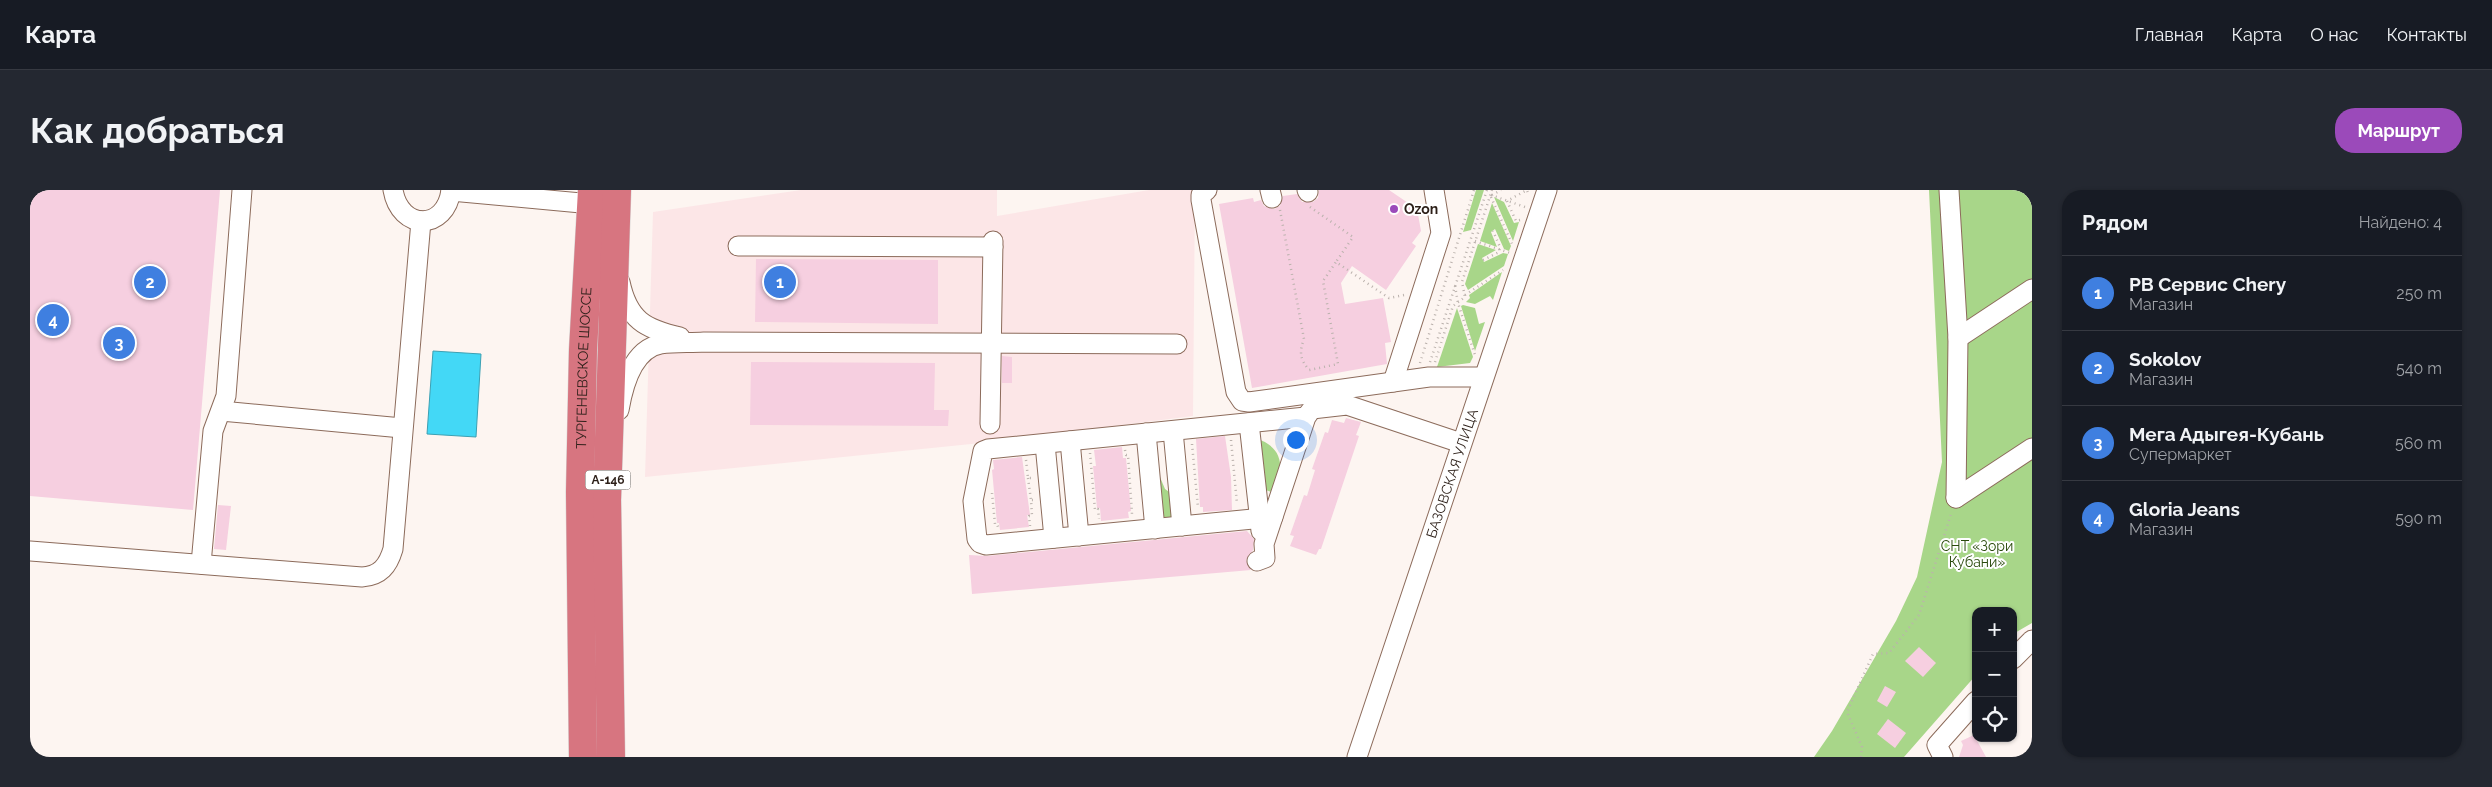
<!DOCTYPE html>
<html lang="ru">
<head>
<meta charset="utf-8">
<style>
  body { margin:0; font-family:Raleway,sans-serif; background:#242831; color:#f1f3f6 }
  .controls { position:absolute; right:15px; bottom:15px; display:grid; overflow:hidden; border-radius:10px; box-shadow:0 1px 4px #0004 }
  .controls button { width:45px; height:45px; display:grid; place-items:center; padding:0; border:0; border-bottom:1px solid #363941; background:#171b24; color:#f1f3f6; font:25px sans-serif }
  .you { position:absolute; left:1265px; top:249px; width:18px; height:18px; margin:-12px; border:4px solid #fff; border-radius:50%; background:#1a73e8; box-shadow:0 0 0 8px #1a73e833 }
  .badge { display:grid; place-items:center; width:32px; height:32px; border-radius:50%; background:#9b4aba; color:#fff; font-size:16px; font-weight:700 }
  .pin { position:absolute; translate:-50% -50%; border:2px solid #fff; box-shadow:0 1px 5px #0006 }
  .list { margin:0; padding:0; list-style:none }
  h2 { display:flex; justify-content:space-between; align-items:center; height:65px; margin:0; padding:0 20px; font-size:21px }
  h2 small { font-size:16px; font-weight:400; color:#9ea1a6 }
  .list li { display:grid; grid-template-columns:32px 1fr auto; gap:15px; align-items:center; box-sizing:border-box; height:75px; padding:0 20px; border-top:1px solid #363941 }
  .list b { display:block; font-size:19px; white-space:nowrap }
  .list p { margin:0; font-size:16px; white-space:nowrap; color:#9ea1a6 }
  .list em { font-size:16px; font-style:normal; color:#9ea1a6 }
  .icon { flex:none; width:28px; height:28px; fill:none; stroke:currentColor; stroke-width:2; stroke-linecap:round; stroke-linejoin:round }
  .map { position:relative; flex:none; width:2002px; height:567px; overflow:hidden; border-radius:20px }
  header { display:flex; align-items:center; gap:30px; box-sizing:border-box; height:70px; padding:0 25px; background:#171b24; border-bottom:1px solid #363941 }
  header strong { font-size:24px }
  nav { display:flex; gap:28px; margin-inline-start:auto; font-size:18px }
  .intro { display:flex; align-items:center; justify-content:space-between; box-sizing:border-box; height:120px; padding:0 30px }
  h1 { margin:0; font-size:35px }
  .button { padding:12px 22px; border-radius:20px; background:#9b4aba; color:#fff; font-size:18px; font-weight:700 }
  main { display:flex; gap:30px; padding:0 30px }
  aside { flex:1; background:#171b24; border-radius:20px; box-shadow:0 1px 4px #0004 }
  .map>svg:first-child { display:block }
  .commercial { fill:#fce6e7 }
  .green { fill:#a8d689 }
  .water { fill:#43d8f6; stroke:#3ca0b3 }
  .building { fill:#f6cfe0 }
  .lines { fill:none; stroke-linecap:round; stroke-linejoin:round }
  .minor-casing { stroke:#8c6b5b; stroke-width:21 }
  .highway-casing { stroke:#d5d2d1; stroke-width:29 }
  .path { stroke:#bbb2ad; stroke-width:2.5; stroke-dasharray:1 4; stroke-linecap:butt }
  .minor { stroke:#fff; stroke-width:19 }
  .highway { stroke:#d77580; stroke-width:28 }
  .poi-dot { fill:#9b4aba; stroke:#fff; stroke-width:2 }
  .labels { text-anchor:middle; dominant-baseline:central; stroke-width:4; stroke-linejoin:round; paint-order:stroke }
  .shield { fill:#fff; stroke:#6b625d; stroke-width:1 }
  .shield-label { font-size:12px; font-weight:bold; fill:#2c1f18 }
  .poi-label { font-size:14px; font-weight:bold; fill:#2c1f18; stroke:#fff; text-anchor:start }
  .street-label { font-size:14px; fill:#2c1f18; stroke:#fff }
  .park-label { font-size:14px; fill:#2a4a0c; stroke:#fff }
</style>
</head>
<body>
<header>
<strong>Карта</strong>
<nav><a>Главная</a><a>Карта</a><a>О нас</a><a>Контакты</a></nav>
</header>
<div class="intro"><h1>Как добраться</h1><a class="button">Маршрут</a></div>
<main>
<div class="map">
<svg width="2002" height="567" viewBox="0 0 2002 567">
  <rect width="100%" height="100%" fill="#fdf5f1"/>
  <path class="commercial" d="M771,0H967V26L1119,0H1165L1163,226L951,253L615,287L623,22Z"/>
  <g class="green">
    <path d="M1446,0H1454L1441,40L1433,42Z"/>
    <path d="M1899,0H2002V433L1983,444V421H1946V485L1874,567H1784L1802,541L1866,431L1887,387L1912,272Z"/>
    <path d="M1464,7L1474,12L1484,33L1489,32L1483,51Z"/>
    <path d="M1462,13L1481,56L1479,61L1474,59L1465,39L1461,42L1467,57L1450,51Z"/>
    <path d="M1448,54L1466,60L1452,68L1454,72L1473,63L1478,64L1474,76L1438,100L1435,94Z"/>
    <path d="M1472,82L1463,110L1460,106L1445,114L1436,112L1440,108L1439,105Z"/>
    <path d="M1433,115L1445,118L1449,134L1455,132L1445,161L1431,116Z"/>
    <path d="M1427,118L1443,167L1440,173L1407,177Z"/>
    <path d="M1225,248C1256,258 1252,278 1247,304L1230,298Z"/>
    <path d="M1127,280L1135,299L1142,304L1144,329H1131Z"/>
  </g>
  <path class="water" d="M403,161L451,164L446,247L397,244Z"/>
  <g class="building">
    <path d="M0,0H190L163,320L0,306Z"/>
    <path d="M1289,0H1359L1387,19L1391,41L1382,53L1386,56L1356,100L1322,76L1311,93L1315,114L1353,108L1361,152L1355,153L1357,174L1222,198L1189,14L1223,8L1224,12L1231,10L1234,16L1244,19L1250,16L1253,6L1267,4L1272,12H1283L1288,8Z"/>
    <path d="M726,69L908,70V134L725,132Z"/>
    <path d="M972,166L982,167V193H972Z"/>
    <path d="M721,172L905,173L904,220H919L918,236L720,235Z"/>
    <path d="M1316,228L1331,232L1326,245L1329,246L1291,359H1289L1286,365L1260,356L1264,346L1260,345L1274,305L1277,306L1285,280L1282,279L1295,242L1298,243L1302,230L1314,233Z"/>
    <path d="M1195,246L1201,287L1202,320L1173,322V317H1170L1166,249Z"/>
    <path d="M1092,257L1093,268H1096L1101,321L1098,322L1099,328L1071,331L1070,318H1067L1063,276H1066L1064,260Z"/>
    <path d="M992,267L1000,325H997L999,337L970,340L969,333H967L962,280L964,279L963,270Z"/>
    <path d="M188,315L201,316L196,360L184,359Z"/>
    <path d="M1217,341L1224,349L1223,360L1216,370L1221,380L942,404L939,365L957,366Z"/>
    <path d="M1889,457L1906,473L1893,487L1875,471Z"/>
    <path d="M1855,496L1866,502L1857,517L1847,511Z"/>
    <path d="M1858,529L1876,543L1865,558L1847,544Z"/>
    <path d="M1944,545L1956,567H1929L1933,555L1931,551Z"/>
  </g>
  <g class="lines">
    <g class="minor-casing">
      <g id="minor">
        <path d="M363,0C370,41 416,41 421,0"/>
        <path d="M1177,0L1171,5V10L1206,202L1212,211L1219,212L1399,187H1452"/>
        <path d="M1240,0L1242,8"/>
        <path d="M1277,0L1278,2"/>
        <path d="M1919,0L1928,148L1926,308"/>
        <path d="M421,1L562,14"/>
        <path d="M708,56L963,57"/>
        <path d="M590,92C598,130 615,139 650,147"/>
        <path d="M1928,148L2002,99"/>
        <path d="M1363,192L1411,43L1404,0"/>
        <path d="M589,220C593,197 602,159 631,154C644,152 660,153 674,152L1147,154"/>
        <path d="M191,221L372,238"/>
        <path d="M1219,233L1231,341"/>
        <path d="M960,234L963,51"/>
        <path d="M1143,241L1152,336"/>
        <path d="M1116,243L1125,339"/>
        <path d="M1040,251L1049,346"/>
        <path d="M1015,254L1024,348"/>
        <path d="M1926,308L2002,258"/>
        <path d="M1243,327L956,355L950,353L947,349L943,311L953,261L958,259L1276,227"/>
        <path d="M0,361L332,387C350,386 358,376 363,359L391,31"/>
        <path d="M1227,371L1235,368L1234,354L1276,227L1282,219L1317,215L1431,253"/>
        <path d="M171,374L183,241L196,206L212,0"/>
        <path d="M1983,469L2002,450"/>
        <path id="s1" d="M1327,567L1517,0"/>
        <path d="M1913,567L1907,555L1946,511"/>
      </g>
    </g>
    <g class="highway-casing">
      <g id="highway">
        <path id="s2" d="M553,567L550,302L553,160L562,0"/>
        <path d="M581,567L577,310L587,0"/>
      </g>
    </g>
    <g class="path">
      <path d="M1461,5L1495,17"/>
      <path d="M1462,5L1471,0"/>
      <path d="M1461,7L1482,54"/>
      <path d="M1280,17L1323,47L1306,72"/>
      <path d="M1250,20L1274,149C1269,162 1270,169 1279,180L1308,174L1293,91L1306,72L1359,108L1374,105"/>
      <path d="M1490,30L1486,31L1477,11L1497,0L1498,3"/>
      <path d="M1445,51L1480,63"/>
      <path d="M1453,70L1469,62L1470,57L1463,41"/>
      <path d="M1425,96L1428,113L1445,165"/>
      <path d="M1435,105L1473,80"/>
      <path d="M1400,172L1457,0"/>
      <path d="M1405,172L1423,116L1435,107L1432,92L1462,0"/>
      <path d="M1390,173L1444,0"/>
      <path d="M1201,250L1207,314"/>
      <path d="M1162,254L1168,318"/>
      <path d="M1095,260L1096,265H1098L1102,324"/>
      <path d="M1060,263L1065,320L1068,319L1069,329"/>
      <path d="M996,270L998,288H1001"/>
      <path d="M998,288L1001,310"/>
      <path d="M962,303L965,334H967L968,337"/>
      <path d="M1000,336L999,326H1002L1001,310H1004"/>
      <path d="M1831,567L1832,557L1817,522L1843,464L1859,463L1889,425L1921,324"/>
    </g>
    <use href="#minor" class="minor"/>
    <use href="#highway" class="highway"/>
  </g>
  <circle class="poi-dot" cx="1364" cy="19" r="5"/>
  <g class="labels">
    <rect class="shield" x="555.5" y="280.5" width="45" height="19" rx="4"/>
    <g class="shield-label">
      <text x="578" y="290">А-146</text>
    </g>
    <g class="poi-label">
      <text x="1374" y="19">Ozon</text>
    </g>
    <g class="street-label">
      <text stroke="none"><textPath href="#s2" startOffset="389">ТУРГЕНЕВСКОЕ ШОССЕ</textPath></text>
      <text stroke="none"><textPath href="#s1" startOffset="299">БАЗОВСКАЯ УЛИЦА</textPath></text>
    </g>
    <g class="park-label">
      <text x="1947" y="356">СНТ «Зори<tspan x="1947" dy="16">Кубани»</tspan></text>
    </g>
  </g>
</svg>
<div class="controls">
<button>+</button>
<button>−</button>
<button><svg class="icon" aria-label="locate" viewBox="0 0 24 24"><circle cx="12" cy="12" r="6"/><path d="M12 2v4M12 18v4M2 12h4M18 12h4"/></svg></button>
</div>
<div class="you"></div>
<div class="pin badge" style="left:750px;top:92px;background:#3f7fe0">1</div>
<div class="pin badge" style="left:120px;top:92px;background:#3f7fe0">2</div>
<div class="pin badge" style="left:89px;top:153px;background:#3f7fe0">3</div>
<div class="pin badge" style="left:23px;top:130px;background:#3f7fe0">4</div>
</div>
<aside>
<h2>Рядом<small>Найдено: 4</small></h2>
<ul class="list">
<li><span class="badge" style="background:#3f7fe0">1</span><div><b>PB Сервис Chery</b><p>Магазин</p></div><em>250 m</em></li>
<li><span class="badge" style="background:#3f7fe0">2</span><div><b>Sokolov</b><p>Магазин</p></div><em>540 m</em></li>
<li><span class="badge" style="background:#3f7fe0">3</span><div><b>Мега Адыгея-Кубань</b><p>Супермаркет</p></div><em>560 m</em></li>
<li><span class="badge" style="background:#3f7fe0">4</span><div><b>Gloria Jeans</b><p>Магазин</p></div><em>590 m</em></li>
</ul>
</aside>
</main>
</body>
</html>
